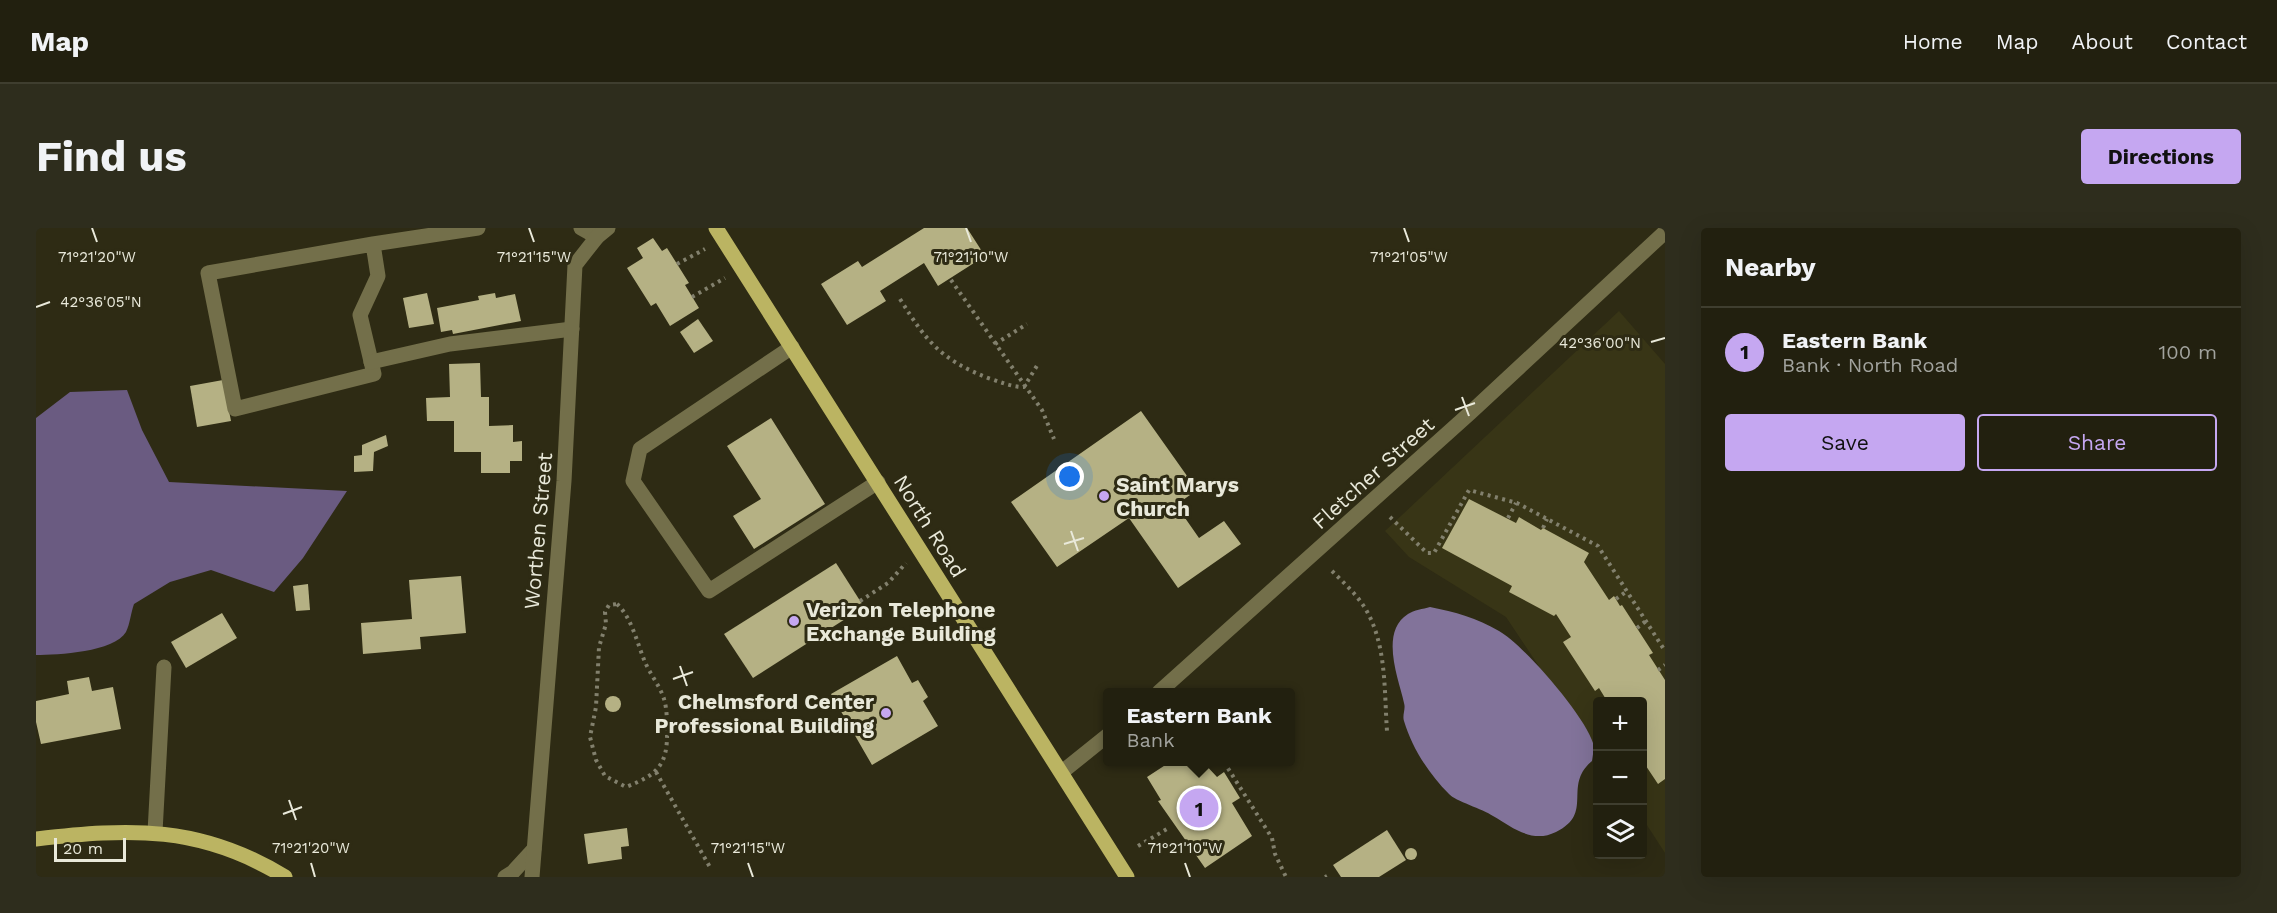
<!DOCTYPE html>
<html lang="en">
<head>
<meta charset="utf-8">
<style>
  body { margin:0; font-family:"Work Sans",sans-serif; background:#2e2d1d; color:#f1f3f6 }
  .controls { position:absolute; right:18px; bottom:18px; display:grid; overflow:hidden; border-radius:6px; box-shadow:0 6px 24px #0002 }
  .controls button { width:54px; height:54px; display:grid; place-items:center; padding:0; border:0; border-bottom:2px solid #3f3e2f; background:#22200f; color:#f1f3f6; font:30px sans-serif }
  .scale { position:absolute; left:18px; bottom:15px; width:72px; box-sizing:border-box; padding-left:6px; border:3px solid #e9e9da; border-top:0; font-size:16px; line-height:21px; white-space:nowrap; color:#e9e9da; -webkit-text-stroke:4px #2e2b14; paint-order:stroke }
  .you { position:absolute; left:1034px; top:249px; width:21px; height:21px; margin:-15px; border:4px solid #fff; border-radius:50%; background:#1a73e8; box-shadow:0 0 0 9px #1a73e833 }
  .badge { display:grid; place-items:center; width:39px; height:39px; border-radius:50%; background:#c5a7f1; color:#111; font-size:20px; font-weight:700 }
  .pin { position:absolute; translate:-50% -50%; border:3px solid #fff; box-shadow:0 2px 6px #0006 }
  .popup { position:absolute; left:1067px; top:460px; width:192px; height:78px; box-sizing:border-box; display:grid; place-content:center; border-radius:6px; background:#22200f; filter:drop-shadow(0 2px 4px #0005); font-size:20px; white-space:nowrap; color:#a2a39e }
  .popup b { font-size:22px; color:#f1f3f6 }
  .popup::after { content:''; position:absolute; left:50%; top:100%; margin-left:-12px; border:12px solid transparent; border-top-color:#22200f }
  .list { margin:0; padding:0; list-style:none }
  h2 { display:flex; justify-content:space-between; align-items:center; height:78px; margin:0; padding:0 24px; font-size:26px }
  h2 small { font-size:20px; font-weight:400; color:#a2a39e }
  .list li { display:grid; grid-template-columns:39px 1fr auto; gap:18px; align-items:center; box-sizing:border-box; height:90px; padding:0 24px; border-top:2px solid #3f3e2f }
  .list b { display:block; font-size:22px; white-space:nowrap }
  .list p { margin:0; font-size:20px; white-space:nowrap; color:#a2a39e }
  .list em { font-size:20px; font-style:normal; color:#a2a39e }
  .actions { display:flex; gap:12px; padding:18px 24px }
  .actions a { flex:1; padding:14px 0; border:2px solid #c5a7f1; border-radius:6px; text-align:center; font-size:21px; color:#c5a7f1 }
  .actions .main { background:#c5a7f1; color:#111 }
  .icon { flex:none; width:33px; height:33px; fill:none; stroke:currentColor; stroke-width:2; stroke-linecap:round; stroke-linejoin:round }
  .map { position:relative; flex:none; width:1629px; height:649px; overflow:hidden; border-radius:6px }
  header { display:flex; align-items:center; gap:36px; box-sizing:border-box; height:84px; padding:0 30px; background:#22200f; border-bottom:2px solid #3f3e2f }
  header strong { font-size:28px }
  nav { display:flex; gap:33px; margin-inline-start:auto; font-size:21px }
  .intro { display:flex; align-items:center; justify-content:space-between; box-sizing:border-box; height:144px; padding:0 36px }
  h1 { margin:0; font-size:42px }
  .button { padding:15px 27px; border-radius:6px; background:#c5a7f1; color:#111; font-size:21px; font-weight:700 }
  main { display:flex; gap:36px; padding:0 36px }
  aside { flex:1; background:#22200f; border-radius:6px; box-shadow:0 6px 24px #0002 }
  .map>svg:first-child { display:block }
  .built { fill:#383516 }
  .forest { fill:#6a5b81 }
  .water { fill:#82739a }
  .building { fill:#b5b184 }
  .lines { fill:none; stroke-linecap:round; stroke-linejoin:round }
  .path { stroke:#82806d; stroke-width:4; stroke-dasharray:3 4.5; stroke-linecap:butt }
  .minor { stroke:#736f4a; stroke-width:15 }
  .major { stroke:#bbb462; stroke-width:15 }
  .ticks { fill:none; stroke:#e9e9da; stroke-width:2 }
  .poi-dot { fill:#c5a7f1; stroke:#2e2b14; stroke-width:2 }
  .labels { text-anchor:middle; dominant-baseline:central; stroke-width:6; stroke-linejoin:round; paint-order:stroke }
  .street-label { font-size:21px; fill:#e9e9da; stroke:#2e2b14 }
  .poi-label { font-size:21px; font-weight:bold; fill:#e9e9da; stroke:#2e2b14; text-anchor:start }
  .ticks-label { font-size:15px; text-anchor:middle; fill:#e9e9da; stroke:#2e2b14; stroke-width:6; stroke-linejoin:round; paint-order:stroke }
</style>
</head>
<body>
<header>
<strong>Map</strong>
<nav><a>Home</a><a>Map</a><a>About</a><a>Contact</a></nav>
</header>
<div class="intro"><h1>Find us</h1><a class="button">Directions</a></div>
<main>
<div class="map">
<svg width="1629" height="649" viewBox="0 0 1629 649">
  <rect width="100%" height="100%" fill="#2e2b14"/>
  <path class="built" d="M1583,83L1629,136V625L1607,591L1606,473H1562L1561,525L1470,389L1373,329L1349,303Z"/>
  <path class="forest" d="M91,162L106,202L133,254L311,263L267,330L238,364L175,342L134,354L98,376C95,384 94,396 90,404C78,424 22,427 0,427V190L34,164Z"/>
  <path class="water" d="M1394,379C1419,384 1441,390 1463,403C1488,417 1549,488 1557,515C1558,521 1557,527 1556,533C1526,558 1559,585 1520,604C1496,616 1476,599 1457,588C1447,581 1419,573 1413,566C1393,546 1376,520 1368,493C1366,487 1370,481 1368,475C1363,452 1343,404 1372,386C1378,382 1387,381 1394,379Z"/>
  <g class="building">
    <path d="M888,0H931L949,28L902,58L888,35L844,63L850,73L811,97L785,56L822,33L826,39Z"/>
    <path d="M617,10L626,23L631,20L653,55L649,57L663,80L634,98L620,75L615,78L591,40L607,30L601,20Z"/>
    <path d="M391,65L398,96L373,100L367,70Z"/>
    <path d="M459,65L460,70L479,66L485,93L417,106L416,102L405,104L401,80L443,72L442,68Z"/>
    <path d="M662,91L677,113L658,125L644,104Z"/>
    <path d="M444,135L445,169H453V198L477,197V214L486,213V233H474V245H445V224H418V193H391L390,170L414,169L413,136Z"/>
    <path d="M187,152L195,193L161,199L154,158Z"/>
    <path d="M1105,183L1161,262L1140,277L1163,310L1188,293L1205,316L1142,360L1093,290L1021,339L975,274Z"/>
    <path d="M735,190L789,276L718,321L697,288L725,271L691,218Z"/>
    <path d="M350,207L352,218L338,224L337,243L318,244V228L326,227V217Z"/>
    <path d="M1433,271L1480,295L1483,289L1505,302L1507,300L1553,325L1548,334L1573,372L1578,368L1584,378L1586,377L1617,425L1613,427L1629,452V551L1622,556L1606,532V473H1571L1563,460L1559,463L1527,414L1535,409L1520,386L1518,388L1473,364L1476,358L1406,320Z"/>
    <path d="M800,335L828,379L717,450L688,406Z"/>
    <path d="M425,348L430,405L384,409L385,421L327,426L325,395L376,391L373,352Z"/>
    <path d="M272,356L274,382L260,383L257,358Z"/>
    <path d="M186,385L201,410L150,440L135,414Z"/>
    <path d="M861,428L876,455L882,452L892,469L887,473L902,498L836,537L795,466Z"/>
    <path d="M53,449L56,463L77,459L85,501L5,516L0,494V473L33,466L31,453Z"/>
    <circle cx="577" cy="476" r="8"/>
    <path d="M1134,534H1167L1181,549L1188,544L1204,570L1196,575L1216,608L1169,640L1122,573L1125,572L1111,549Z"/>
    <path d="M591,600L593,618L585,619L586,631L552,636L548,606Z"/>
    <path d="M1351,602L1370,632L1343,649H1305L1297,637Z"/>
    <circle cx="1375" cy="626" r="6"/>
  </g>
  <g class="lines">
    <g class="path">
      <path d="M641,36L669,21"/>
      <path d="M915,52L1006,182L1018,211"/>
      <path d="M656,69L689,50"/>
      <path d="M864,71C891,114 904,131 952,150C965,154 975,159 988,159L1002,136"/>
      <path d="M959,116L991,96"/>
      <path d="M1354,289L1391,325H1398L1433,262L1481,275L1562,318L1629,423"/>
      <path d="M1472,290L1480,275"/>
      <path d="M1507,300L1511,291"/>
      <path d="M1296,343C1307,354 1319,365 1327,377C1351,413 1348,461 1351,503"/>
      <path d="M1580,371L1591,363"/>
      <path d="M824,373L852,355L870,335"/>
      <path d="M581,376C596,390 601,415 609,434C614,446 624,458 628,471C631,481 631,492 631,503C632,537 621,547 590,559L569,548L560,532L554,509L560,479L563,419L570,396L569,384L573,377Z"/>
      <path d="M1601,400L1610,393"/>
      <path d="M1622,442L1629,437"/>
      <path d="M1188,534L1236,610L1239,626L1250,649"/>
      <path d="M620,544L675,641"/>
      <path d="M1102,618L1131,601"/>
      <path d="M1289,649L1291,648"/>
    </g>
    <g class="minor">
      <path d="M545,0L561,9"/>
      <path d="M337,16L342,48L324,87L338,146L199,181L172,45L337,16L442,0"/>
      <path d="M756,119L604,221L597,253L673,363L842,254"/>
      <path d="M335,134L414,116L536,101"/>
      <path d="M1123,464L1434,185L1629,4"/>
      <path d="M1026,544L1072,507"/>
      <path d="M119,604L128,439"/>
      <path d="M469,649L477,644L498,621"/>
      <path d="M496,649L528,253L539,37L561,9L572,0"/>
    </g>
    <g class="major">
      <path d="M680,0L1091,649"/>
      <path d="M0,611C94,600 165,597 249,649"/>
    </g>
  </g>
  <path class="ticks" d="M56,0L61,14M493,0L498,14M930,0L935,14M1368,0L1373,14M0,79L14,74M1615,114L1629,110M1426,169L1433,188M1419,182L1439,175M1035,303L1042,323M1028,316L1048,310M644,438L651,458M637,451L657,444M253,572L260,592M247,586L266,579M275,635L279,649M712,635L717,649M1149,635L1154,649"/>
  <g class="poi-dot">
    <circle cx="1068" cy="268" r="6"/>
    <circle cx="758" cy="393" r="6"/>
    <circle cx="850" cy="485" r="6"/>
  </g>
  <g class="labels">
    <g class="street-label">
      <text transform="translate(1337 245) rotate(-42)">Fletcher Street</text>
      <text transform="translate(894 298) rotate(58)">North Road</text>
      <text transform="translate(502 303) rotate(-85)">Worthen Street</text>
    </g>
    <g class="poi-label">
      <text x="1080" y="256">Saint Marys<tspan x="1080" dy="24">Church</tspan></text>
      <text x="770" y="381">Verizon Telephone<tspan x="770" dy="24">Exchange Building</tspan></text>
      <text x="838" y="473" text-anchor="end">Chelmsford Center<tspan x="838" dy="24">Professional Building</tspan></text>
    </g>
  </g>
  <g class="ticks-label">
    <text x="61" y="34">71°21'20"W</text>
    <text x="498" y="34">71°21'15"W</text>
    <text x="935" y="34">71°21'10"W</text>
    <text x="1373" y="34">71°21'05"W</text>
    <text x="65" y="79">42°36'05"N</text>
    <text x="1564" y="120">42°36'00"N</text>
    <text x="275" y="625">71°21'20"W</text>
    <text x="712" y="625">71°21'15"W</text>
    <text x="1149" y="625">71°21'10"W</text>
  </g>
</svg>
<div class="controls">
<button>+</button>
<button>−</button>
<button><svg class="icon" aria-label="layers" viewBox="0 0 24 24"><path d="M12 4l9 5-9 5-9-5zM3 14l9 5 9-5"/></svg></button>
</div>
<div class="scale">20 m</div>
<div class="you"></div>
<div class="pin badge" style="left:1163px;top:580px">1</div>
<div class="popup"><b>Eastern Bank</b>Bank</div>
</div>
<aside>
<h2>Nearby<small></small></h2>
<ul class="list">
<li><span class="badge">1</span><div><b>Eastern Bank</b><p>Bank · North Road</p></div><em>100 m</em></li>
</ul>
<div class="actions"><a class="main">Save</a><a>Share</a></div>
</aside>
</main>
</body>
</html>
